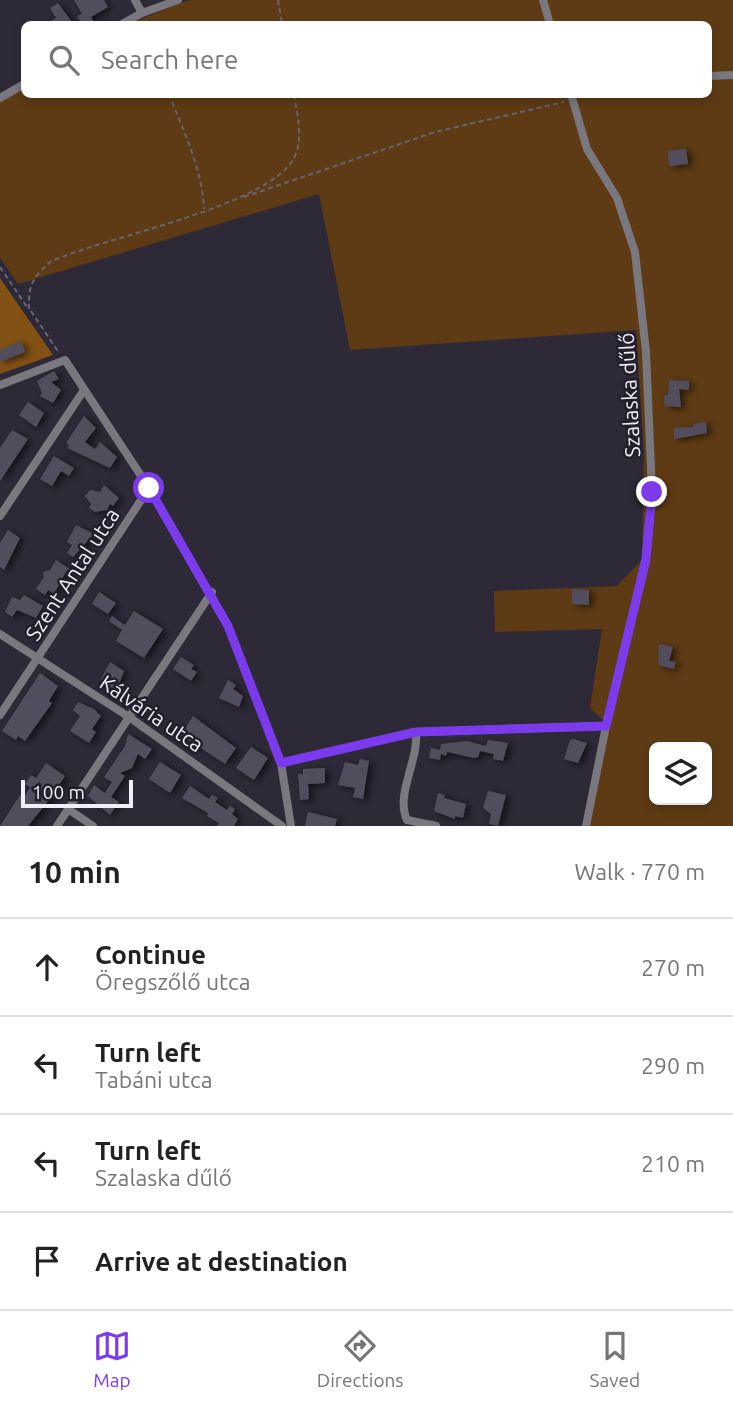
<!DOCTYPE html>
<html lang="en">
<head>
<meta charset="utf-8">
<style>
  body { margin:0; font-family:Ubuntu,sans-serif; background:#f2f2f2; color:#222 }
  .controls { position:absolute; right:21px; bottom:21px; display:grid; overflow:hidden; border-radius:10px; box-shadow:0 4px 10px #0003 }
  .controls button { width:63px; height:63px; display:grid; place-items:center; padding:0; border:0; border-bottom:2px solid #e0e0e0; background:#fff; color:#222; font:35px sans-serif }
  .scale { position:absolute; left:21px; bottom:18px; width:112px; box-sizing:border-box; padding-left:7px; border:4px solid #f0eef7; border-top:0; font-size:19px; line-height:24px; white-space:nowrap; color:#f0eef7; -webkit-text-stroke:5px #23202d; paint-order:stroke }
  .stop { position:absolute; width:21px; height:21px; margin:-16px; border:5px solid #7c3aed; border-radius:50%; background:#fff }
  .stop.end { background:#7c3aed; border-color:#fff; box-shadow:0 2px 7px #0008 }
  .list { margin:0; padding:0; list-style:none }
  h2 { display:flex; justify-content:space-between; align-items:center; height:91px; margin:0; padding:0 28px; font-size:30px }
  h2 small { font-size:23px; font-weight:400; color:#767676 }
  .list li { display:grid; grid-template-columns:46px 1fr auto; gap:21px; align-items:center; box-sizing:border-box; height:98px; padding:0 28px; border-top:2px solid #e0e0e0 }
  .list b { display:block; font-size:26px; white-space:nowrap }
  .list p { margin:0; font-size:23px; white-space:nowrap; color:#767676 }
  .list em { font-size:23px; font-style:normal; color:#767676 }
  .icon { flex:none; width:38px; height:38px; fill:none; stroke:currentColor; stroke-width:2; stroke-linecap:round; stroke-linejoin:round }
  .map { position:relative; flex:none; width:733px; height:826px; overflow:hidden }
  .search { position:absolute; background:#fff; box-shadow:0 4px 10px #0003; left:21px; right:21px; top:21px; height:77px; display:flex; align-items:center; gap:18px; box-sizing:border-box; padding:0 24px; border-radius:10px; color:#767676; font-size:26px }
  .sheet { height:483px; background:#fff }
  nav { display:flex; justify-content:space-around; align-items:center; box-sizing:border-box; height:98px; border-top:2px solid #e0e0e0; background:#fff; font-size:19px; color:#767676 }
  nav a { display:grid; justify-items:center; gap:4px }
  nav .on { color:#7c3aed }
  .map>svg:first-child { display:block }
  .green { fill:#5e3b14; fill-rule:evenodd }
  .forest { fill:#835114 }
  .building { fill:#514e5c; filter:url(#shadow) }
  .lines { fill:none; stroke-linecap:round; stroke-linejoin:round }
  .path { stroke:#686571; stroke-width:2; stroke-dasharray:5 3.5; stroke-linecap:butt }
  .minor { stroke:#79787f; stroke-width:8 }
  .route { stroke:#7c3aed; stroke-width:9 }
  .labels { text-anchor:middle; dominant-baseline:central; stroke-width:5; stroke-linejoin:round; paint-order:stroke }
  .street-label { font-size:21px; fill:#f0eef7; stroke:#23202d }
</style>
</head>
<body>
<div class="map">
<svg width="733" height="826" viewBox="0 0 733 826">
  <defs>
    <filter id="shadow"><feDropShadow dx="4" dy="2" stdDeviation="3.5" flood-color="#0009"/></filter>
  </defs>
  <rect width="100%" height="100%" fill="#2d2937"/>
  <path class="green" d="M189,0H733V826H583L605,722L590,708L602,629L495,632L494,591L617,586L642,560L644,450L636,330L350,350L319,194L18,284L0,258V99L24,85V94H708V24H128ZM654,747H707V800H654Z"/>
  <path class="forest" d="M0,278L53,355L0,374Z"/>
  <g class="building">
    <path d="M74,0H104L108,7L91,17L94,22L82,24L77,16L82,14Z"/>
    <path d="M58,3L72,22L46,24L56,18L50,8Z"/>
    <path d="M686,149L688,164L669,166L668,151Z"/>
    <path d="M21,341L25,352L0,362V350Z"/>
    <path d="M54,371L59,379L51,382L61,390L53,403L40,396L42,393L37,381Z"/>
    <path d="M669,380L689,381V390L679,389L681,407L665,406L664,395H668Z"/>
    <path d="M28,402L44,413L36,427L19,415Z"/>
    <path d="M84,416L96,428L85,442L95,449L100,442L117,457L110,468L67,448L69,445L66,443Z"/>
    <path d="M706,422L707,433L674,439V428L694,427L693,424Z"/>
    <path d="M12,430L28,439L0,481V448Z"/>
    <path d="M54,456L74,468L69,476L61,471L52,486L40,479Z"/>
    <path d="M104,485L119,498L113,506L110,504L107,510L95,512L89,508L91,504L85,496L90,490L100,492Z"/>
    <path d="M76,525L94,534L73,557L67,553L72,545L67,542Z"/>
    <path d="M8,530L20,538L4,570L0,567V543Z"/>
    <path d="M56,560L71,570H67L54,594L48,590L45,595L36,589L44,577L43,572L50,570Z"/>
    <path d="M572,589L589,590V605L572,604Z"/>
    <path d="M99,592L116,603L108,614L92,604Z"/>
    <path d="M24,595L43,606L36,618L17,610L12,617L5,612L12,597L20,600Z"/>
    <path d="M134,611L163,629L144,658L116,641L122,630L109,621L112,616L125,625Z"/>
    <path d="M659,644L673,647L669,661L676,662L674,669L658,665Z"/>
    <path d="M181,657L194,665L191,669L197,672L191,681L173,669Z"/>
    <path d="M110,662L124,671L116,692L101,679Z"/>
    <path d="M40,673L58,686L49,701L52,703L25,741L18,736L16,740L2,731Z"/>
    <path d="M228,680L236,685L233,689L243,696L239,707L219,698Z"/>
    <path d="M78,702L94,709L101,716L92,729L96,732L89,743L70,731L80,716L73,710Z"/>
    <path d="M193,716L236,748L225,764L181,735Z"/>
    <path d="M128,734L152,749L145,759L138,754L132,768L120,773L125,776L111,797L119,802L110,815L88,796L94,785L105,793L112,782L104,777L125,746Z"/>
    <path d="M574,739L587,743L578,763L564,759L570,740Z"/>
    <path d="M488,740L508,743L503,761L493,759L494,754L480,751L478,757L474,758L447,752L446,756L441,754L440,760L429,758L431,748L440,750L441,744L467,741L486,746Z"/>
    <path d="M251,747L268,758L254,780L236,768Z"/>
    <path d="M360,759L369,761L363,799L353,797L355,788L338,785L345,762L358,765Z"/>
    <path d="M160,762L181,775L170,793L149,779Z"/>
    <path d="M46,763L65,776L49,800L28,826H0L20,795L24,798L30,787L25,784L31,775L36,778Z"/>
    <path d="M325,768V783L308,784L309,799L300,800L298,774H303V769Z"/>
    <path d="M190,786L209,799L212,795L218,798L215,802L227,810L230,806L235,809L232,814L238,819L234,826H217L219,823L207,816L208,813L182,798Z"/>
    <path d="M488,791L506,795L498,826L489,824L491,814L483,808Z"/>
    <path d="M438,793L445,795L444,798L466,804L463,818L455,816V819L434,811Z"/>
    <path d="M308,812L337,819L335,826H305Z"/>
  </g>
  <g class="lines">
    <g class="path">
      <path d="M278,0L282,24"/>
      <path d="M169,94C184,132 202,169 204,209"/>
      <path d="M244,197L435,132L564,102"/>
      <path d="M0,267L27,307"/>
      <path d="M29,309C28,286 32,278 50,262C103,237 268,207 294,158C304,138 297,115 294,94"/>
      <path d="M31,311L59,353"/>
    </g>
    <g class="minor">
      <path d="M135,0L142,13"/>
      <path d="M543,0L550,24"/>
      <path d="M122,24L142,13L178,0"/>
      <path d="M708,76L733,75"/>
      <path d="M571,94L587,149L617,198L635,252L646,352L652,492L646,559L606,726L586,826"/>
      <path d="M0,98L24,84"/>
      <path d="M0,385L65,360L149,488L228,626L281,763L291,826"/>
      <path d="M0,516L84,390"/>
      <path d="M0,634L129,717L282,826"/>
      <path d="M0,715L149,488"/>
      <path d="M416,732C419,760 395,795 407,820L436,826"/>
      <path d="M281,763L416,732L606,726"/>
      <path d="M68,809L93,826"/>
      <path d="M57,826L212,592"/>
    </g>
  </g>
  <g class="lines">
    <path class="route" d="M149,488L228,626L281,763L416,732L606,726L646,559L652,492"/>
  </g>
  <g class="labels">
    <g class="street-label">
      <text transform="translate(629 395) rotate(-93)">Szalaska dűlő</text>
      <text transform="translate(72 574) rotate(-57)">Szent Antal utca</text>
      <text transform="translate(152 713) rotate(34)">Kálvária utca</text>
    </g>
  </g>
</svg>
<div class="controls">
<button><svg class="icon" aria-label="layers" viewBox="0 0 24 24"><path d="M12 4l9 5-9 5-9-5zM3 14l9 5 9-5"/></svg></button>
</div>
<div class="scale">100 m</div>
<div class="stop" style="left:149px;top:488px"></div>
<div class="stop end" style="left:652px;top:492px"></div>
<div class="search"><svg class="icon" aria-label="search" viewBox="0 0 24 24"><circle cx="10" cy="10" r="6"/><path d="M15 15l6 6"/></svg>Search here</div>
</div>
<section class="sheet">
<h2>10 min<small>Walk · 770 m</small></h2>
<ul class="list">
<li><svg class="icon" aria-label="ahead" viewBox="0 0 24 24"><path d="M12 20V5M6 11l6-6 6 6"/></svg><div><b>Continue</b><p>Öregszőlő utca</p></div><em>270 m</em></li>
<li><svg class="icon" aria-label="left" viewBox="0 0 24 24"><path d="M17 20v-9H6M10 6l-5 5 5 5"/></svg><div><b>Turn left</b><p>Tabáni utca</p></div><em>290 m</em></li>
<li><svg class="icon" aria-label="left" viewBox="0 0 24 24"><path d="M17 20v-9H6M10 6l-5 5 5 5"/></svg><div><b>Turn left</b><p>Szalaska dűlő</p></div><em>210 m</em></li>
<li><svg class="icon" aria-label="arrive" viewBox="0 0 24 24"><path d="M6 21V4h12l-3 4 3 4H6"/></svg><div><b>Arrive at destination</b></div></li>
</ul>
</section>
<nav>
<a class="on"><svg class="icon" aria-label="map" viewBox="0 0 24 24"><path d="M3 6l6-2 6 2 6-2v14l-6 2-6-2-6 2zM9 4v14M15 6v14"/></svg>Map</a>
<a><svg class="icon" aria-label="directions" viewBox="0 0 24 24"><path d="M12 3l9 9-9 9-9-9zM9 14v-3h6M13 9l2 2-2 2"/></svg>Directions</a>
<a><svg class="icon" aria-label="saved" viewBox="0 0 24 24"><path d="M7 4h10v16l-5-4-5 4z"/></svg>Saved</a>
</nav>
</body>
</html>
